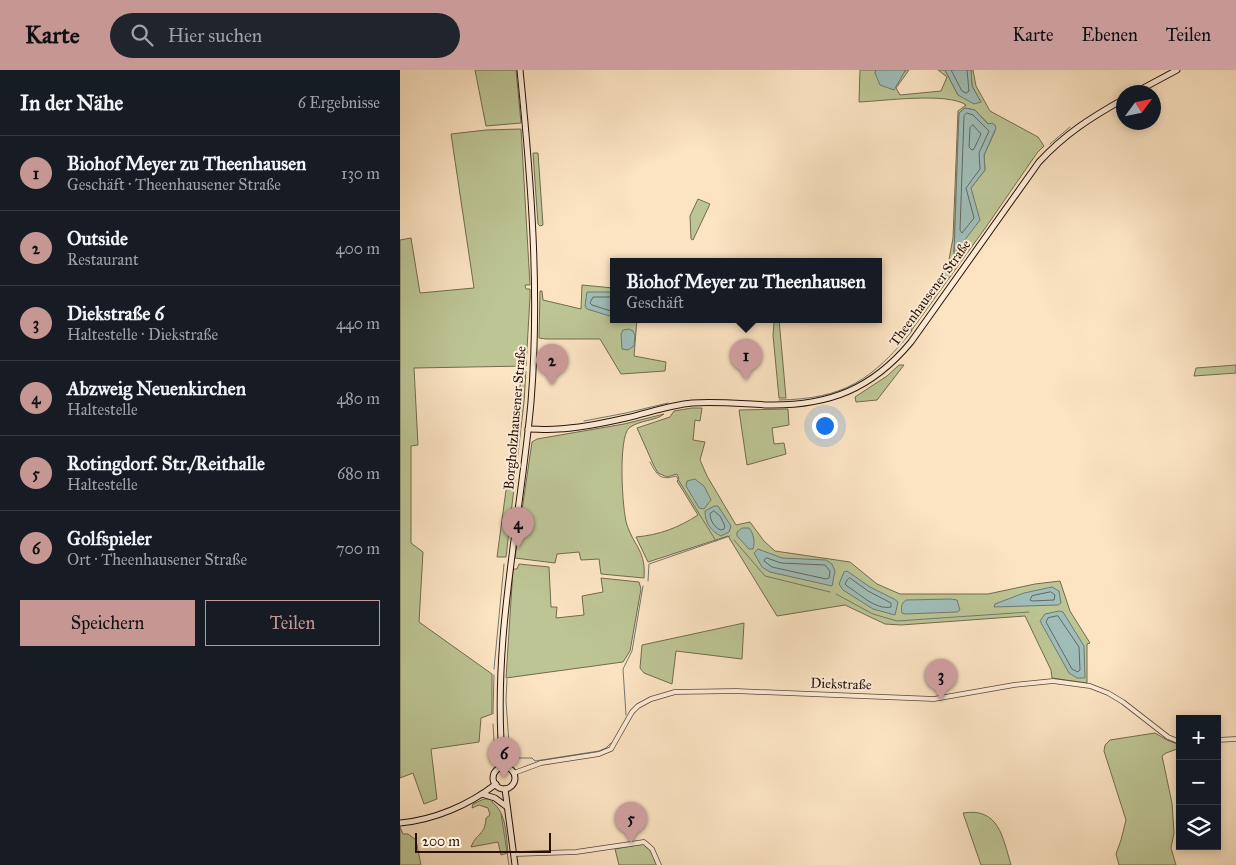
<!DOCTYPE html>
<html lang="de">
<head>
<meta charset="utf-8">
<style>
  body { margin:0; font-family:"IM FELL Great Primer",serif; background:#20242c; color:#f1f3f6 }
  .controls { position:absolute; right:15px; bottom:15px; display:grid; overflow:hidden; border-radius:0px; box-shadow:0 2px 8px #0003 }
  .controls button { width:45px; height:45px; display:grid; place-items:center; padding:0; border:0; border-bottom:1px solid #363941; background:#171b24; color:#f1f3f6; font:25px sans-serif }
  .compass { position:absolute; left:716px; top:15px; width:45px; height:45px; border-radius:50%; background:#171b24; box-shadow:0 2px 8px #0003; rotate:57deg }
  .scale { position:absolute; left:15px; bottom:12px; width:136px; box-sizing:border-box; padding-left:5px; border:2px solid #271108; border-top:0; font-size:14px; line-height:18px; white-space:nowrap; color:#271108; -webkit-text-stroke:4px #fdedd8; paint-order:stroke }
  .you { position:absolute; left:424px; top:355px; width:18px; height:18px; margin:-12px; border:4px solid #fff; border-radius:50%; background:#1a73e8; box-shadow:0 0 0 8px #1a73e833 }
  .badge { display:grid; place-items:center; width:32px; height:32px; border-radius:50%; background:#c59692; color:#111; font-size:16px; font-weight:700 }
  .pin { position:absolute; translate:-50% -41px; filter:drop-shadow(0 1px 2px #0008) }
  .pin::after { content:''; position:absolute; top:26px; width:18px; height:15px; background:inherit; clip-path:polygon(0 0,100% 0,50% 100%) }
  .popup { position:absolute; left:210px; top:188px; width:272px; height:65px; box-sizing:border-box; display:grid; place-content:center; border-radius:0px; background:#171b24; filter:drop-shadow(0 1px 4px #0005); font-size:16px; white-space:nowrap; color:#9ea1a6 }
  .popup b { font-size:19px; color:#f1f3f6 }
  .popup::after { content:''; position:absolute; left:50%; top:100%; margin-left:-10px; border:10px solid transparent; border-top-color:#171b24 }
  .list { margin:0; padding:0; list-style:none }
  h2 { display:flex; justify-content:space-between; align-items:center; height:65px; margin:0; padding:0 20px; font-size:21px }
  h2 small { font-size:16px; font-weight:400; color:#9ea1a6 }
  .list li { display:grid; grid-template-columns:32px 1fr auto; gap:15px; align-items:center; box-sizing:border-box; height:75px; padding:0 20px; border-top:1px solid #363941 }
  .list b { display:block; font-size:19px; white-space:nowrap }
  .list p { margin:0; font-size:16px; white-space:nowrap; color:#9ea1a6 }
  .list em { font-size:16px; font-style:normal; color:#9ea1a6 }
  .actions { display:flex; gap:10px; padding:15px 20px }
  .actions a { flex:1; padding:11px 0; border:1px solid #c59692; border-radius:0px; text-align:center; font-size:18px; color:#c59692 }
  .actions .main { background:#c59692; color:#111 }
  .icon { flex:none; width:28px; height:28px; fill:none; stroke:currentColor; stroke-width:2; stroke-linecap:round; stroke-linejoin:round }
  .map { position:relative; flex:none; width:836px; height:795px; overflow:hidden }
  header { display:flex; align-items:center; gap:30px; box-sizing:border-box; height:70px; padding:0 25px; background:#c59692; color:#111 }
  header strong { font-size:24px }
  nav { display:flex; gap:28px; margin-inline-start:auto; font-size:18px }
  .search { width:350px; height:45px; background:#20242c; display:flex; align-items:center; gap:12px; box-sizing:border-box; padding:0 18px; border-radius:28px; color:#9ea1a6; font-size:19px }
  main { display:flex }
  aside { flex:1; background:#171b24 }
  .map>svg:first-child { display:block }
  .green { fill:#bdc595; stroke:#726b4e; fill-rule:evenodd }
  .water { fill:#a0beb9; stroke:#707972 }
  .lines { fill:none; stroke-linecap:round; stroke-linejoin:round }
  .shore { stroke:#646860; stroke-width:1 }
  .stream { stroke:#707972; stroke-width:1 }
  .street-casing { stroke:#5c4637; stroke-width:5.5 }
  .secondary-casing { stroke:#271108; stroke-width:7 }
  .street { stroke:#fdedd8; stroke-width:4 }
  .secondary { stroke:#fdedd8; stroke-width:5 }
  .labels { text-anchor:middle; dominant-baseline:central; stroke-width:4; stroke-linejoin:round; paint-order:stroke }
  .street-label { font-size:14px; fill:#271108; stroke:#fdedd8 }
</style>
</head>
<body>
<header>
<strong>Karte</strong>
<div class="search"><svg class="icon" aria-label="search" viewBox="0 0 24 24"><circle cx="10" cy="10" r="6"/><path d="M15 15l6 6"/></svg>Hier suchen</div>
<nav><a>Karte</a><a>Ebenen</a><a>Teilen</a></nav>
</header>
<main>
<aside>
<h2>In der Nähe<small>6 Ergebnisse</small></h2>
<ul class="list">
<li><span class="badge">1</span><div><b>Biohof Meyer zu Theenhausen</b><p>Geschäft · Theenhausener Straße</p></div><em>130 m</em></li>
<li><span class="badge">2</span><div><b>Outside</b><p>Restaurant</p></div><em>400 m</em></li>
<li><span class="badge">3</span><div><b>Diekstraße 6</b><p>Haltestelle · Diekstraße</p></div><em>440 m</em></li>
<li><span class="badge">4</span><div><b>Abzweig Neuenkirchen</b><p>Haltestelle</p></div><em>480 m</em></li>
<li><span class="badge">5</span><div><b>Rotingdorf. Str./Reithalle</b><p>Haltestelle</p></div><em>680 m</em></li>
<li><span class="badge">6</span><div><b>Golfspieler</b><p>Ort · Theenhausener Straße</p></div><em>700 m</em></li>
</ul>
<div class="actions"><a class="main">Speichern</a><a>Teilen</a></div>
</aside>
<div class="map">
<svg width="836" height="795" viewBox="0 0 836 795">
  <rect width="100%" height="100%" fill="#fce4c3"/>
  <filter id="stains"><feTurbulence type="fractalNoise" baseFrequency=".004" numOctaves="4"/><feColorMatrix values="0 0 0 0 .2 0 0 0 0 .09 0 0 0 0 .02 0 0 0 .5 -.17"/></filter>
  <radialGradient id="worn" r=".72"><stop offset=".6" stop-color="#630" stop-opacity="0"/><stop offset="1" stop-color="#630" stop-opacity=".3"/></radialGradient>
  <g class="green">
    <path d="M75,0H116L121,53L86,56Z"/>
    <path d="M460,0H476L475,3L505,2V0H509L496,18L500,25L541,21L547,7L538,0H545L558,25L581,32L572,16L571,0H573L576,16L590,41L638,67L644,76L637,83L586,157L511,261L513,248L548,195L553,168L558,41L566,35C548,22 483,31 459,32ZM565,38L575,40L595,61L584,85L585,100L571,118L554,182L559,43Z"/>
    <path d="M121,59L130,215H125L126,219H130V227L126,296L14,298L18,375L11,376V473L23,482L19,552L92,604V644L81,648L79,672L31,679L37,729L24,734L13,703L0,708V170L11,168L20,223L74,218L51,64L86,60Z"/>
    <path d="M133,83H138L143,155L140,156L138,154Z"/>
    <path d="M298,129L310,134L293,170L291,169L290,146Z"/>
    <path d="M182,215L213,218L214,249H237L234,286L266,292L265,301L221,304L200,269H146L139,268L140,221H142L143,230L181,239Z"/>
    <path d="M379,249L386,328H379L373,265L374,252Z"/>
    <path d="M499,295H504L477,330L456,332L455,327L487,306Z"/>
    <path d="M836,295V303L794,306L796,298Z"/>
    <path d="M122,301H126L124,332L106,487H97Z"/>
    <path d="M292,338H302L300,351L295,350L293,370L305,372L300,390L307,406L336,455L350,452L364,471L375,481L450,492L477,514L500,524H588L635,514L660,511L670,541L690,573L687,574V613L652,608L651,600L625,546L501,555L485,554L445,535L377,546L328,466L248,492L236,467C259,465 278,458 298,445L277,411L279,409L277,404L267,407L258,403L254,396L237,358L270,347L274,341Z"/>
    <path d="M388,339L389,355L372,358L374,374L384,373L386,384L347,395L339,340Z"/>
    <path d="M264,344C256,351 239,350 229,358C218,368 222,440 227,455C235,478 246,481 244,508L201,504L199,489L181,490L179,482L157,484L155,493L115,488L132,372L137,369L224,354Z"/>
    <path d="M119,494L149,497L151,537H157L156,548L184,545L182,526L203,522L201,508L239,512L241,519L230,581L223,592L106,608L113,499H117Z"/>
    <path d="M344,553L342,589L276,581L272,614L244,603L240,598L242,575Z"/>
    <path d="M755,663L767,670L780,675V678L766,683L762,686L772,733L774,763L771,778L776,795H719L716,784L721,770L726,750L704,681L705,675L710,670Z"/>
    <path d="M84,729H93L92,732C107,743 106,766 108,783L101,785L98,772L71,777C76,763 85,766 86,748L90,745L88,738L79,735L72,738L73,734Z"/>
    <path d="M563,743C599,737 603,768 611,795H581Z"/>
    <path d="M0,757L3,764H8L16,770L21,795H0Z"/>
    <path d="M243,774L251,780L257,795H219L215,779Z"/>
  </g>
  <g class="water">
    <path d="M476,0H505V1L494,20L480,15L475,3Z"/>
    <path d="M545,0H571L572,16L581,32L574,34L558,25Z"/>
    <path d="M565,38L575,40L588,54L592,53L595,55L596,58L584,85L585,100L571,118L580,150L554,184L559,43Z"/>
    <path d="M187,222H213V247L187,239L185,236Z"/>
    <path d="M229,259L233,261L235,265L234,276L228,280L222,279L221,264L223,260Z"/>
    <path d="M295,409L304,416L311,430L304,439L299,438L286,416L287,411Z"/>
    <path d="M314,436H318L331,456L329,462L321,466C311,461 305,453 305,441Z"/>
    <path d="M342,458H349C354,464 355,472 353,479H349L337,466V462Z"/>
    <path d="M358,479L382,488L426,490L432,494L435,501L432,516L370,502L362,497L354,483Z"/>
    <path d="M447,501L470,517L494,529L498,532L495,545L473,539L443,520L439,514L444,502Z"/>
    <path d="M652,517L659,521L661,533L658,535L594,537L595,534L624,523Z"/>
    <path d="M551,529L557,530L560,540L557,542L505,544L502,543C501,537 501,534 506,530Z"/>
    <path d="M659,541L663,542L684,576L685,608H677L669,603L640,551L645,544Z"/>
  </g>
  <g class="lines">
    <g class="shore">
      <path d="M551,0L562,21L566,23L569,21L567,0"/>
      <path d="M567,43L573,45L589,61L579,83L580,99L566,118L574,148L562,163L560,160L564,46Z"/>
      <path d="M573,55L581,64L574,79L572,80L569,77L570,58Z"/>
      <path d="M214,227H193L190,233L192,235L214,242"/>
      <path d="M314,441L320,446L325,456L324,459L321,460C315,458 310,451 310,444Z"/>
      <path d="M367,488L381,493L425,495L430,501L429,508L426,509L372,497L364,491L365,489Z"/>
      <path d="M450,508L468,521L491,533V537C475,540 460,524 447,516L445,514L447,510Z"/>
      <path d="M651,522L655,525L654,530L632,531L630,530L632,526Z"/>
      <path d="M658,546L679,577L680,600L678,602L672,599L646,552L648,548Z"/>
    </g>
    <g class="stream">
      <path d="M650,74L670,57"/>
      <path d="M379,330C444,329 472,310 512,261"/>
      <path d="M184,351L226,343L268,333"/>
      <path d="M250,392C257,405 260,411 276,406L316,471"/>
      <path d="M334,470L365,506L430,522"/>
      <path d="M248,511L249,494L330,466"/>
      <path d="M436,524L473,544L497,551L629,542"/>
      <path d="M94,599L104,494"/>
      <path d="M107,609L106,631L110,688H132L135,691L199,681L206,678L211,673"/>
      <path d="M93,644L94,605"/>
      <path d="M226,645L223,599L232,581L243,516"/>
      <path d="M93,654L95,688"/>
      <path d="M101,744L109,795"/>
    </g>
    <g class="street-casing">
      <g id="street">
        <path d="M817,670L836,669"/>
        <path d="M114,703L141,693L199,684L211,679L232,642L238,636L251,629L275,622L336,621L534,629L614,615L653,611L690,616L708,623L723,632L768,667L780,672"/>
        <path d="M114,784L176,782L244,772L252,779L259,795"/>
      </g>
    </g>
    <g class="secondary-casing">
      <g id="secondary">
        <path d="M736,22L777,0"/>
        <path d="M128,359C138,359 148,360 158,359C181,358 204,353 226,348C248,343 270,335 292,333C317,331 343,334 368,335C429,336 472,319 511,272L639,92C665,64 690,48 724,29"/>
        <path d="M103,697C91,574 120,454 131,332C140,221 131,110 120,0"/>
        <circle cx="104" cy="708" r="11"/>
        <path d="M105,719L115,795"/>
        <path d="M82,724L95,728L107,737"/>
        <path d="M0,753C34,750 69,735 96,714"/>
      </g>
    </g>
    <use href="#street" class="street"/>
    <use href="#secondary" class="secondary"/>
  </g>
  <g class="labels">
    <g class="street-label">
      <text transform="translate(530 223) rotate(-54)">Theenhausener Straße</text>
      <text transform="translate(115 348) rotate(-85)">Borgholzhausener Straße</text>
      <text transform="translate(441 614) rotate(2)">Diekstraße</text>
    </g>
  </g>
  <rect width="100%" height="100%" filter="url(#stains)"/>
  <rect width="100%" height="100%" fill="url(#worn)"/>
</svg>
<div class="controls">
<button>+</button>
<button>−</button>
<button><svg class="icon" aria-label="layers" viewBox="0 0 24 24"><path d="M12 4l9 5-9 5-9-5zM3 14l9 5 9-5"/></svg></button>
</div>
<svg class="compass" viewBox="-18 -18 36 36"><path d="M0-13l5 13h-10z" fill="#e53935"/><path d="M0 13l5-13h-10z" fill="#9ea1a6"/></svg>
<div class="scale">200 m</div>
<div class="you"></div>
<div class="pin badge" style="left:346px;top:310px">1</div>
<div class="popup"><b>Biohof Meyer zu Theenhausen</b>Geschäft</div>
<div class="pin badge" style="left:152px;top:315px">2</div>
<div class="pin badge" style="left:541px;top:630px">3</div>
<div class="pin badge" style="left:118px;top:478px">4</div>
<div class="pin badge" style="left:231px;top:773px">5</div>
<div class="pin badge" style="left:104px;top:708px">6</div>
</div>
</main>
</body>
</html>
